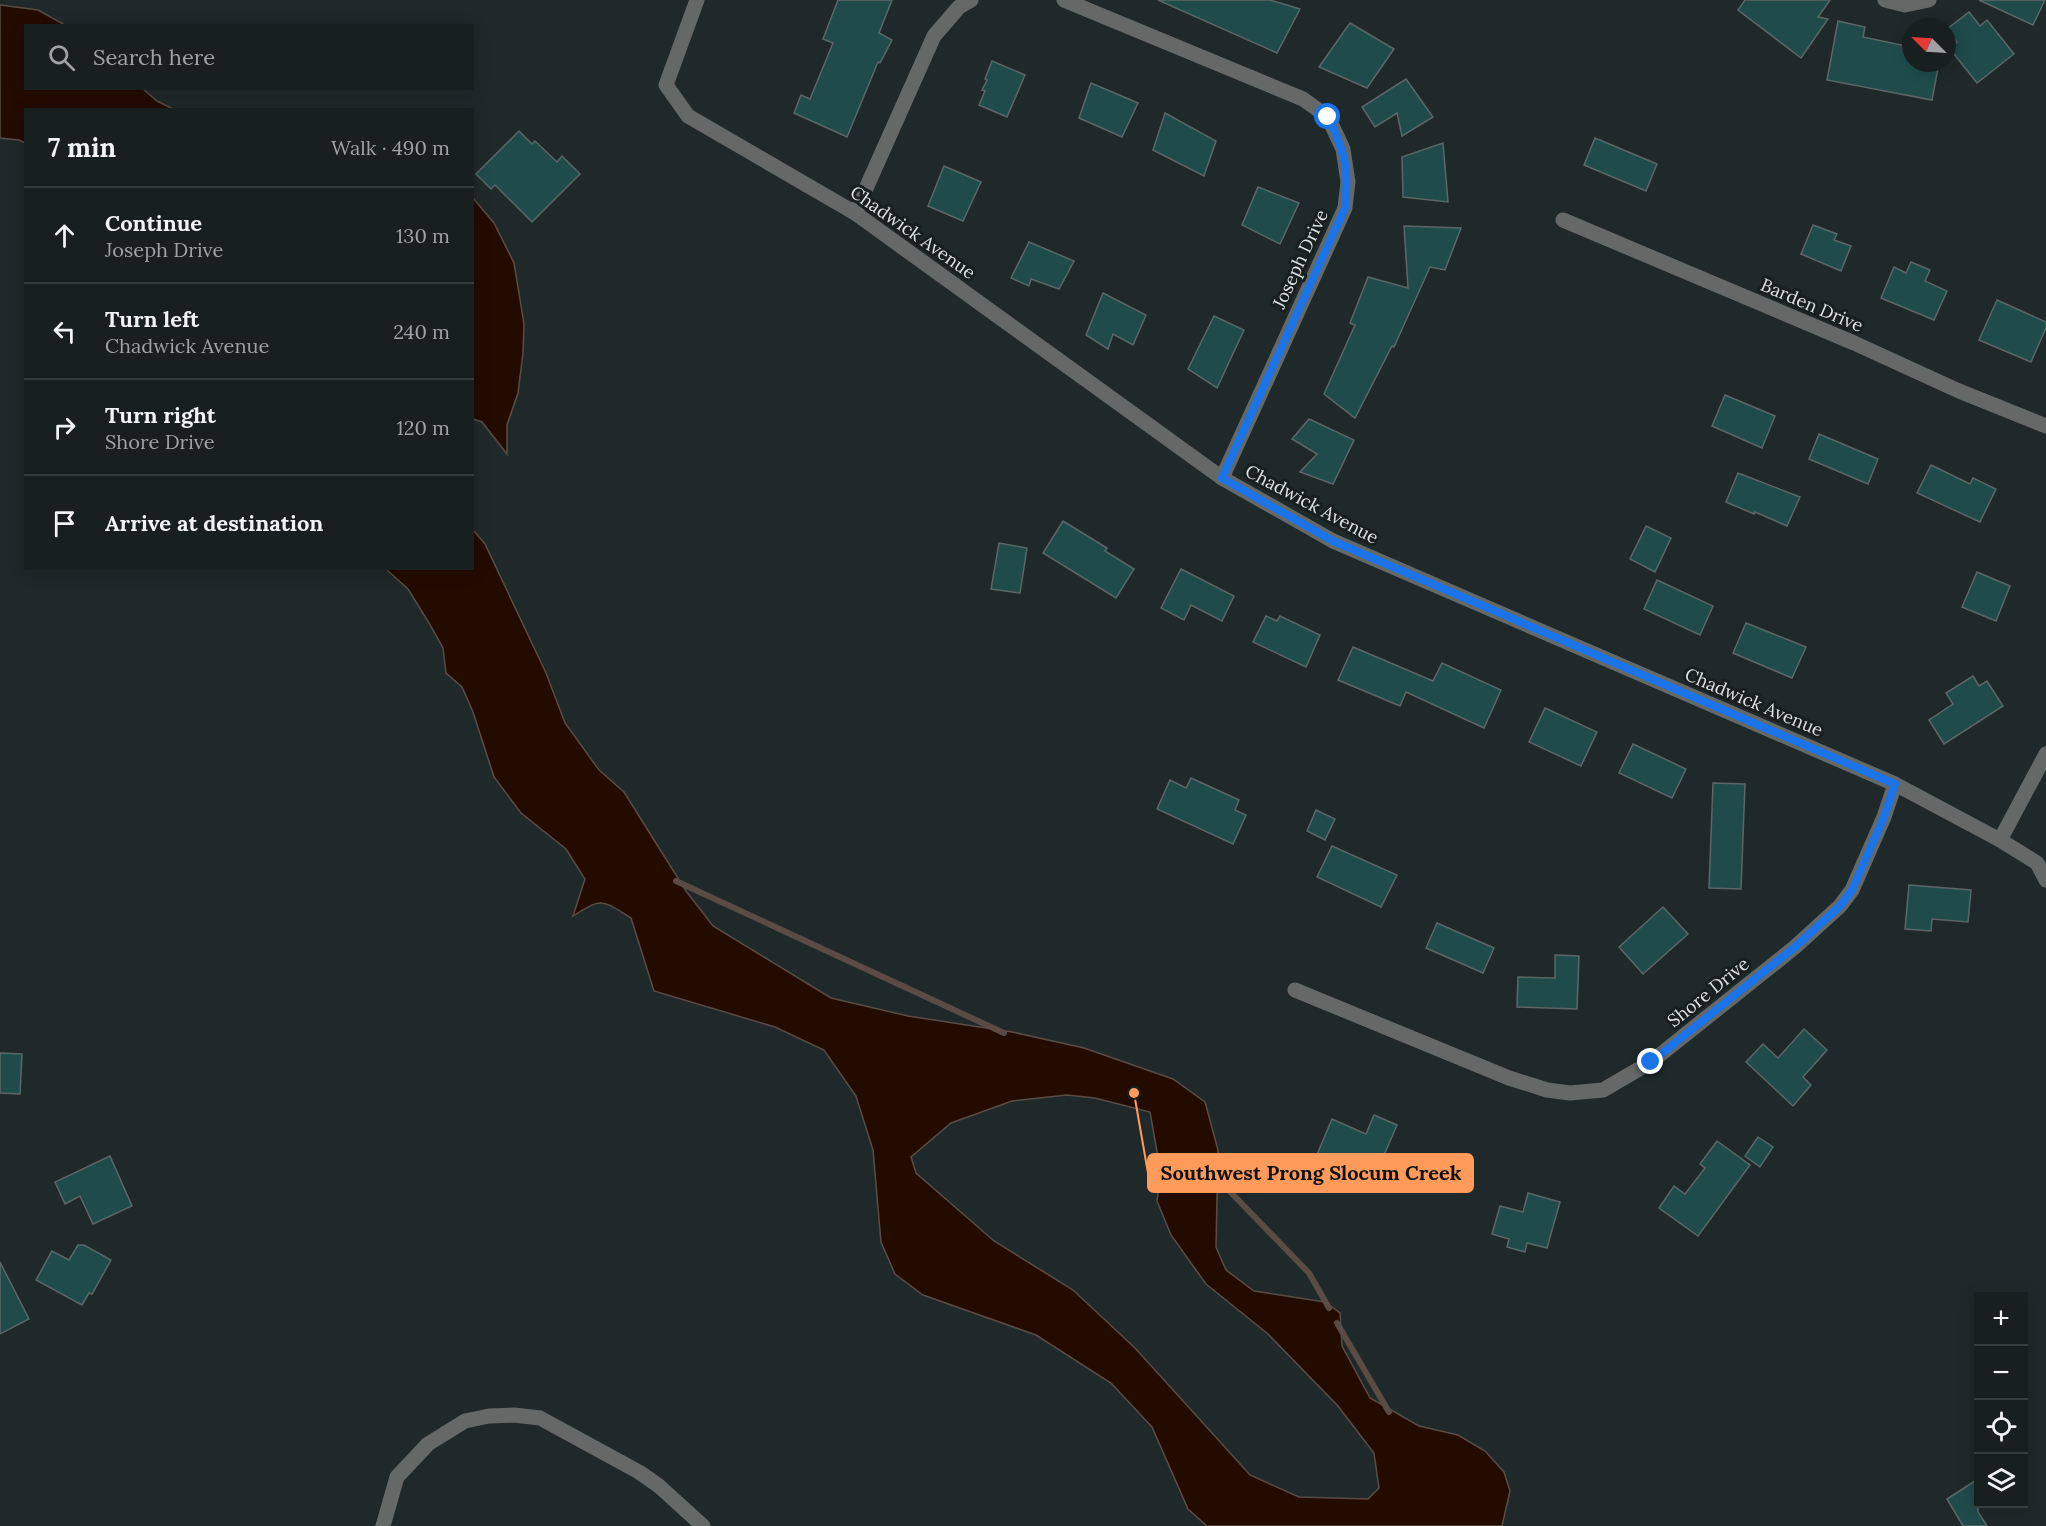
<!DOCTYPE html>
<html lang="en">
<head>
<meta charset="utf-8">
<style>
  body { margin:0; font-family:Lora,serif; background:#252c2c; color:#f1f3f6 }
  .controls { position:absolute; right:18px; bottom:18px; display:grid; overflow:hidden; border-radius:0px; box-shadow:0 3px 15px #0003 }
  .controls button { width:54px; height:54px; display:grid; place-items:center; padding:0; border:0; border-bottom:2px solid #363d3d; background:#181f1f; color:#f1f3f6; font:30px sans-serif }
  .compass { position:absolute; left:1902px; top:18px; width:54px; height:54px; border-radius:50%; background:#181f1f; box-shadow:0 3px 15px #0003; rotate:294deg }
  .stop { position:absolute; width:18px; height:18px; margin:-14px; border:4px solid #1a73e8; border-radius:50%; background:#fff }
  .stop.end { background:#1a73e8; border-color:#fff; box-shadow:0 2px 6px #0008 }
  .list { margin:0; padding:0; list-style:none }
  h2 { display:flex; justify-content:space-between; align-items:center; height:78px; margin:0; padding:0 24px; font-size:26px }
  h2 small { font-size:20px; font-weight:400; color:#9fa2a4 }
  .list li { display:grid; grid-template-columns:39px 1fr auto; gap:18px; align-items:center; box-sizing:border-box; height:96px; padding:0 24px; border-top:2px solid #363d3d }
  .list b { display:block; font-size:22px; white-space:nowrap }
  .list p { margin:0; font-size:20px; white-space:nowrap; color:#9fa2a4 }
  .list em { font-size:20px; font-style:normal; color:#9fa2a4 }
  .icon { flex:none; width:33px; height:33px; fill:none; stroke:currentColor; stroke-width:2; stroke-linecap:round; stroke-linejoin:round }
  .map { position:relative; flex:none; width:2046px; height:1526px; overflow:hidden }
  .search { position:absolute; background:#181f1f; box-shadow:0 3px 15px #0003; left:24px; top:24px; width:450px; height:66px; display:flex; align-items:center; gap:15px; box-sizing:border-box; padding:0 21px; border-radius:0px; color:#9fa2a4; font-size:22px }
  .panel { position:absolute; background:#181f1f; box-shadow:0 3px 15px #0003; left:24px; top:108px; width:450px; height:462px; border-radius:0px }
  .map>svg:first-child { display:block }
  .water { fill:#230b00; stroke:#5a4c44; stroke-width:1.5; fill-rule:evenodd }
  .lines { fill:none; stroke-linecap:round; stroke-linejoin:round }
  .stream { stroke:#5a4c44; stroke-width:6 }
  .building { fill:#1f4c4b; stroke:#5c6666; stroke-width:1.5 }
  .minor { stroke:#646968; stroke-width:15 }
  .route { stroke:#1a73e8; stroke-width:8 }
  .labels { text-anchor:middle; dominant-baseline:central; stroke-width:6; stroke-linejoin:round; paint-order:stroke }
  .street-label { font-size:18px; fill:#dce2e1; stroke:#171f1f }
  .leader { fill:none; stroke:#ff9b5a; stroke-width:2 }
  .callout-dot { fill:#ff9b5a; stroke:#171f1f; stroke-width:2 }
  .callout { fill:#ff9b5a; stroke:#ff9b5a; stroke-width:2 }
  .callout-label { font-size:20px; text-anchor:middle; font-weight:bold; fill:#111 }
</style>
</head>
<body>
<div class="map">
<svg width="2046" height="1526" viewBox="0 0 2046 1526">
  <rect width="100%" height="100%" fill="#202929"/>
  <g class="water">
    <path d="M0,5L38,10L65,25L26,26V88L143,89L157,101L173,109L26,110L25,143L19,140L0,138Z"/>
    <path d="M472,197L494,223L514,263L524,324L523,353L518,393L507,425V454L482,422L473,419Z"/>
    <path d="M473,530L485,544L546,673L565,723L599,770L624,792L686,891L713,926L831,998L908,1016L1012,1032L1084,1048L1173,1079L1205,1102L1218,1150L1216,1247L1226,1270L1254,1291L1325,1302L1340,1313L1342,1346L1370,1398L1419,1426L1458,1435L1485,1451L1504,1472L1510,1491L1502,1526H1207L1188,1509L1152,1427L1111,1383L1036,1335L923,1295L895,1274L881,1242L873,1150L856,1096L824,1050L775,1027L654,991L631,918C602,900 603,897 573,916L585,879L566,849L521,813L494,777L473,712L462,687L446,673L443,648L429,623L408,589L386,569L472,568ZM1067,1095L1095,1098L1150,1112L1161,1174L1157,1201L1171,1235L1206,1284L1268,1334L1338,1406L1374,1453L1379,1488L1368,1499L1299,1497L1250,1475L1135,1348L1073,1290L994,1241L916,1173L911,1157L951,1123L1012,1101Z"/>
  </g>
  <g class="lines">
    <g class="stream">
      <path d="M676,881L1004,1033"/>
      <path d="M1213,1174L1309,1273L1329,1308"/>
      <path d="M1337,1323L1389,1412"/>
    </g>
  </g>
  <g class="building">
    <path d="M838,0H892L879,33L892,40L880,63L878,62L847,137L794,113L801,95L810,99L833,43L823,39Z"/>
    <path d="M1158,0H1270L1300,9L1277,53Z"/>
    <path d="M1745,0H1830L1818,17L1828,19L1801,58L1738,10Z"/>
    <path d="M1979,0H2045L2033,25Z"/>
    <path d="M1969,12L1980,26L1987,20L2014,54L1977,83L1950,49L1957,42L1947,29Z"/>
    <path d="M1838,21L1865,27L1863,37L1911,47V63H1939L1932,100L1827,80Z"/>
    <path d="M1350,23L1394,49L1367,88L1319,67Z"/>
    <path d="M992,61L1025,75L1007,117L979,105L985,91L982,90L987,80L985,79Z"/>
    <path d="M1406,79L1433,117L1402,136L1397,113L1375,127L1362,107Z"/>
    <path d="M1091,83L1138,103L1122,137L1079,118Z"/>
    <path d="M1165,113L1216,141L1204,176L1153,150Z"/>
    <path d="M519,131L532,144L535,141L557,162L562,156L580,174L532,222L495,185L491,189L476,174Z"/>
    <path d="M1595,138L1657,164L1646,191L1584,165Z"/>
    <path d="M1443,143L1448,202L1403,197L1402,157Z"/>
    <path d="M944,166L981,182L963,221L928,206Z"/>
    <path d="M1258,187L1299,203L1280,244L1242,225Z"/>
    <path d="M1813,225L1837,234L1834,240L1851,246L1841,271L1801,254Z"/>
    <path d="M1404,226L1461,228L1445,270L1430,267L1394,347L1392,346L1355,418L1324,394L1355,325L1350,323L1368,277L1408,288Z"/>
    <path d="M1029,242L1074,261L1059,289L1031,279L1029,286L1011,278Z"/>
    <path d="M1911,262L1930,270L1925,281L1947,291L1934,320L1881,298L1894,267L1906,273Z"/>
    <path d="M1103,293L1146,315L1133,345L1113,334L1108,349L1086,335Z"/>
    <path d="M1997,300L2046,322V328L2031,362L1979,340Z"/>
    <path d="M1214,316L1244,330L1217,388L1188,369Z"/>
    <path d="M1725,395L1775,416L1762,448L1712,426Z"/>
    <path d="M1309,419L1354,440L1333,484L1300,472L1317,454L1292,439Z"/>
    <path d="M1819,434L1878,459L1868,484L1809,459Z"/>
    <path d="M1931,465L1970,484L1973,478L1996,489L1980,522L1917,493Z"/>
    <path d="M1738,473L1800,497L1787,526L1755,512L1754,514L1726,502Z"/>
    <path d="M1063,521L1107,548L1105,551L1134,569L1116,598L1043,553Z"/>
    <path d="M1646,526L1671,538L1655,572L1630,559Z"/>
    <path d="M999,543L1027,548L1020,593L991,589Z"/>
    <path d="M1181,569L1234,596L1222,621L1191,605L1184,620L1161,608Z"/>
    <path d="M1977,572L2010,586L1996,621L1962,607Z"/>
    <path d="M1657,580L1713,606L1700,635L1644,609Z"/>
    <path d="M1266,616L1277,621L1280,616L1320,635L1306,667L1253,642Z"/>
    <path d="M1746,623L1806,647L1792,678L1733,653Z"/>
    <path d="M1353,647L1433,681L1442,663L1501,690L1484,728L1406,692L1400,706L1338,680Z"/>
    <path d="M1973,676L1979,686L1987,681L2003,706L1944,744L1929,720L1953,704L1946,693Z"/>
    <path d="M1545,708L1597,732L1581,766L1529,742Z"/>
    <path d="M1633,744L1686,769L1672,798L1619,773Z"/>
    <path d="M1191,778L1239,800L1235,810L1246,815L1233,844L1157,809L1170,780L1186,788Z"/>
    <path d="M1713,783L1745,784L1741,889L1709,888Z"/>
    <path d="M1316,810L1335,819L1325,840L1307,831Z"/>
    <path d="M1332,846L1397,875L1381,907L1317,877Z"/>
    <path d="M1909,885L1971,890L1968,922L1932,919L1931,931L1905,929Z"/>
    <path d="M1663,907L1688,934L1643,974L1619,947Z"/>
    <path d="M1437,923L1494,948L1483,973L1426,948Z"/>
    <path d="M1555,955L1579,956L1577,1009L1517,1007L1518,977L1555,978Z"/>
    <path d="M1804,1029L1827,1050L1803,1077L1811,1085L1793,1106L1746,1062L1763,1044L1778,1058Z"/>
    <path d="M0,1053L22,1054L20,1094L0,1093Z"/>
    <path d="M1374,1115L1397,1125L1370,1188L1313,1164L1332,1119L1366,1134Z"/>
    <path d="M1758,1137L1773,1147L1760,1167L1745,1156Z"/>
    <path d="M1717,1141L1750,1165L1698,1236L1659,1208L1674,1186L1685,1194L1705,1168L1700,1164Z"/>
    <path d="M110,1156L132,1206L93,1224L80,1196L65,1204L55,1182Z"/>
    <path d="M1528,1193L1560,1202L1547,1248L1527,1243L1525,1252L1507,1247L1509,1239L1492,1234L1500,1206L1523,1212Z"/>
    <path d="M78,1245H84L111,1260L92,1294L89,1293L82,1305L36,1280L52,1251L69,1260Z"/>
    <path d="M0,1262L29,1319L0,1334Z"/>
    <path d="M1978,1479V1512L1987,1526H1963L1947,1499Z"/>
  </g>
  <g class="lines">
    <g class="minor">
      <path d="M697,0L666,85L688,116L855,213L1222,478L1333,541L1895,784L2000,840L2037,863L2046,880"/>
      <path d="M1064,0L1303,99L1328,117L1343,149L1348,182L1345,208L1222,478"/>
      <path d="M1885,0L1905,5L1929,0"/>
      <path d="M855,213L934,36L959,7L971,0"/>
      <path d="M1563,220L1854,343L1959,391L2046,426"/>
      <path d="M2000,840L2046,754"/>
      <path d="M1295,990L1509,1078L1547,1090L1570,1093L1603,1090L1651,1062L1795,947L1840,906L1852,890L1884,817L1895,784"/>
      <path d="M383,1526L397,1477L428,1444L465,1421L489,1416L514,1415L540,1418L639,1472L659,1486L703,1526"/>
    </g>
  </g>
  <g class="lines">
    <path class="route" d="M1328,117C1345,153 1349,167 1345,208L1222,478L1333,541L1895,784L1884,817L1852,890L1840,906L1795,947L1651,1062"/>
  </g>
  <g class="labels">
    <g class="street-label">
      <text transform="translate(913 232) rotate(35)">Chadwick Avenue</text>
      <text transform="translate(1300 259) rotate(-65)">Joseph Drive</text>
      <text transform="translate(1812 305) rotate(23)">Barden Drive</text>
      <text transform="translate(1312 504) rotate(28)">Chadwick Avenue</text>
      <text transform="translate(1754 702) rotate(23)">Chadwick Avenue</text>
      <text transform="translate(1708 992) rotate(-39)">Shore Drive</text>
    </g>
  </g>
  <path class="leader" d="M1134 1093L1148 1173"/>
  <circle class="callout-dot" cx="1134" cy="1093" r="6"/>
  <rect class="callout" x="1148" y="1154" width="325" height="38" rx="6"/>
  <g class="callout-label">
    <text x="1311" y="1180">Southwest Prong Slocum Creek</text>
  </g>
</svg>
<div class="controls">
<button>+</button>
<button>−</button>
<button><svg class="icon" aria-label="locate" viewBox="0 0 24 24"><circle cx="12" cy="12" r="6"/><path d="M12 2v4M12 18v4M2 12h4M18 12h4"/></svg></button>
<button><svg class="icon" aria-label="layers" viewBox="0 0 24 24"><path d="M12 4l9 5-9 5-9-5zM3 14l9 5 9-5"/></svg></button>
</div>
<svg class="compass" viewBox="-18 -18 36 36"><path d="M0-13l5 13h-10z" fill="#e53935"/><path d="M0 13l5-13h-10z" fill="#9fa2a4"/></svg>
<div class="stop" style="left:1328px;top:117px"></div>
<div class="stop end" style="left:1651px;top:1062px"></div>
<div class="search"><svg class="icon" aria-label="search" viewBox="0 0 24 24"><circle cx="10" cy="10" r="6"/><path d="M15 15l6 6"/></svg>Search here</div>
<section class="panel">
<h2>7 min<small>Walk · 490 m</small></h2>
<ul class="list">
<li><svg class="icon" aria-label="ahead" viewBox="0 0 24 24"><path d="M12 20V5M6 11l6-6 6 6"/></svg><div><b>Continue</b><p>Joseph Drive</p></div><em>130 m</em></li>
<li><svg class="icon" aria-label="left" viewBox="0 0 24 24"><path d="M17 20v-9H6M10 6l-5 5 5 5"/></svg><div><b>Turn left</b><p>Chadwick Avenue</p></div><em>240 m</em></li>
<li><svg class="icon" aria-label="right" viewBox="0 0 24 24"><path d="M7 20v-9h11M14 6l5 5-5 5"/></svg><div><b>Turn right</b><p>Shore Drive</p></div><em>120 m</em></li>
<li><svg class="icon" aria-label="arrive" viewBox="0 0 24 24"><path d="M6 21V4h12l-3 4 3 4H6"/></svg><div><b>Arrive at destination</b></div></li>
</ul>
</section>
</div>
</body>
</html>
